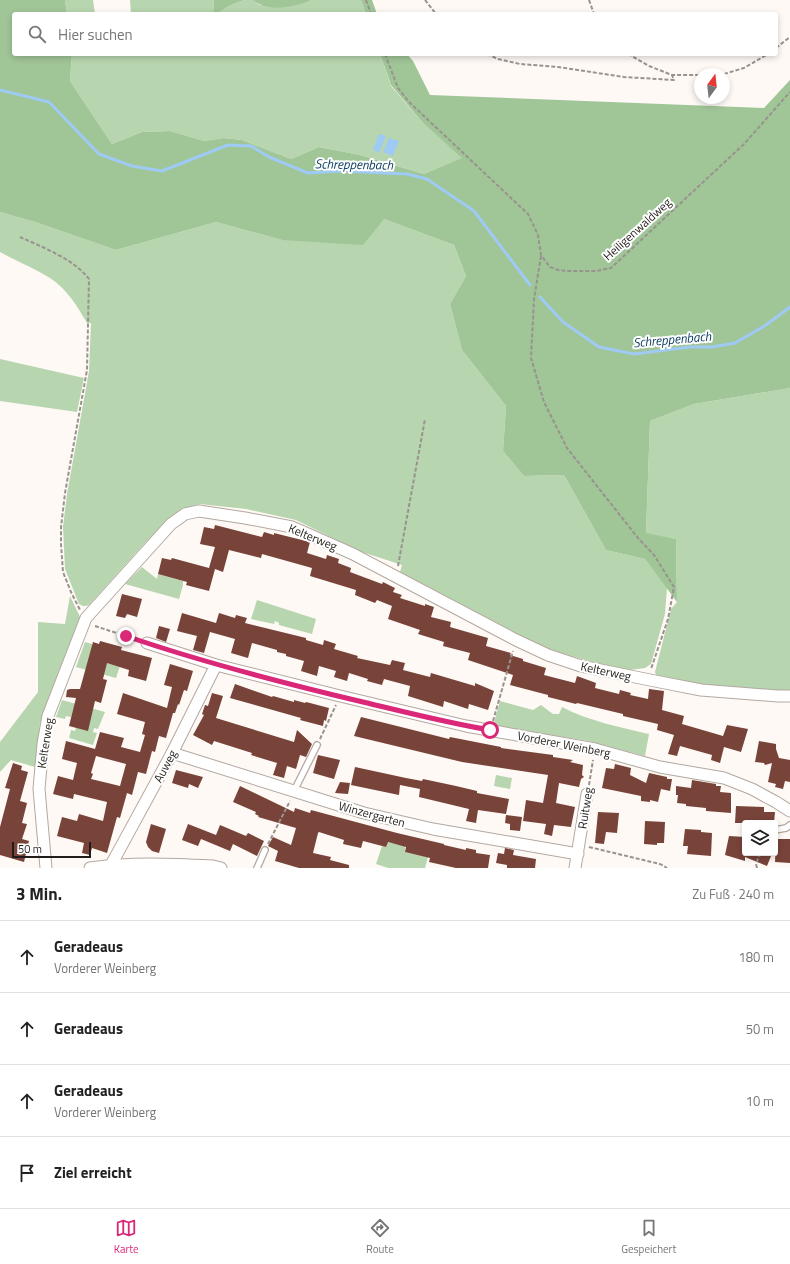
<!DOCTYPE html>
<html lang="de">
<head>
<meta charset="utf-8">
<style>
  body { margin:0; font-family:"Titillium Web",sans-serif; background:#f2f2f2; color:#222 }
  .controls { position:absolute; right:12px; bottom:12px; display:grid; overflow:hidden; border-radius:4px; box-shadow:0 2px 6px #0003 }
  .controls button { width:36px; height:36px; display:grid; place-items:center; padding:0; border:0; border-bottom:1px solid #e0e0e0; background:#fff; color:#222; font:20px sans-serif }
  .compass { position:absolute; left:694px; top:68px; width:36px; height:36px; border-radius:50%; background:#fff; box-shadow:0 2px 6px #0003; rotate:15deg }
  .scale { position:absolute; left:12px; bottom:10px; width:79px; box-sizing:border-box; padding-left:4px; border:2px solid #211c19; border-top:0; font-size:11px; line-height:14px; white-space:nowrap; color:#211c19; -webkit-text-stroke:3px #fff; paint-order:stroke }
  .stop { position:absolute; width:12px; height:12px; margin:-9px; border:3px solid #db2777; border-radius:50%; background:#fff }
  .stop.end { background:#db2777; border-color:#fff; box-shadow:0 1px 4px #0008 }
  .list { margin:0; padding:0; list-style:none }
  h2 { display:flex; justify-content:space-between; align-items:center; height:52px; margin:0; padding:0 16px; font-size:17px }
  h2 small { font-size:13px; font-weight:400; color:#767676 }
  .list li { display:grid; grid-template-columns:26px 1fr auto; gap:12px; align-items:center; box-sizing:border-box; height:72px; padding:0 16px; border-top:1px solid #e0e0e0 }
  .list b { display:block; font-size:15px; white-space:nowrap }
  .list p { margin:0; font-size:13px; white-space:nowrap; color:#767676 }
  .list em { font-size:13px; font-style:normal; color:#767676 }
  .icon { flex:none; width:22px; height:22px; fill:none; stroke:currentColor; stroke-width:2; stroke-linecap:round; stroke-linejoin:round }
  .map { position:relative; flex:none; width:790px; height:868px; overflow:hidden }
  .search { position:absolute; background:#fff; box-shadow:0 2px 6px #0003; left:12px; right:12px; top:12px; height:44px; display:flex; align-items:center; gap:10px; box-sizing:border-box; padding:0 14px; border-radius:4px; color:#767676; font-size:15px }
  .sheet { height:340px; background:#fff }
  nav { display:flex; justify-content:space-around; align-items:center; box-sizing:border-box; height:56px; border-top:1px solid #e0e0e0; background:#fff; font-size:11px; color:#767676 }
  nav a { display:grid; justify-items:center; gap:2px }
  nav .on { color:#db2777 }
  .map>svg:first-child { display:block }
  .green { fill:#b7d5af }
  .forest { fill:#a0c597 }
  .water { fill:#9fcaf4 }
  .lines { fill:none; stroke-linecap:round; stroke-linejoin:round }
  .stream { stroke:#9fcaf4; stroke-width:3 }
  .building { fill:#784339; fill-rule:evenodd }
  .lane-casing { stroke:#b3a8a0; stroke-width:8 }
  .street-casing { stroke:#b3a8a0; stroke-width:13 }
  .path { stroke:#98938f; stroke-width:2; stroke-dasharray:4 2; stroke-linecap:butt }
  .lane { stroke:#fff; stroke-width:5.5 }
  .street { stroke:#fff; stroke-width:11 }
  .route { stroke:#db2777; stroke-width:5 }
  .labels { text-anchor:middle; dominant-baseline:central; stroke-width:4; stroke-linejoin:round; paint-order:stroke }
  .street-label { font-size:12px; fill:#211c19; stroke:#fff }
  .water-label { font-size:13px; font-style:italic; fill:#06385f; stroke:#fff }
</style>
</head>
<body>
<div class="map">
<svg width="790" height="868" viewBox="0 0 790 868">
  <rect width="100%" height="100%" fill="#fef9f5"/>
  <g class="green">
    <path d="M65,0H93L95,14H67Z"/>
    <path d="M130,0H214L213,14H131Z"/>
    <path d="M244,0H253L260,5L300,4L312,0H361L366,14H216L231,5Z"/>
    <path d="M72,54H380L391,86L423,123L463,158L424,174L360,155L319,147L291,159L242,140L224,138L204,141L170,131L142,132L112,144L70,81Z"/>
    <path d="M0,212L35,222L116,250L216,222L282,240L384,219L454,245L466,276L450,304L462,350L506,406L503,451L524,476L564,475L606,550L645,559L667,588L665,614L651,664L645,668L623,671L551,650L515,635L405,575L400,572L402,565L359,551L296,520L246,509L200,504L171,517L143,545L89,605C85,607 82,606 79,604L65,569L63,527L67,494L89,371L91,323H87C78,307 66,288 50,278C34,268 16,261 0,252Z"/>
    <path d="M0,359L84,378L77,412L0,401Z"/>
    <path d="M790,388V694L710,687L657,677L655,672L671,609L677,602L676,539L646,534L650,421L694,404Z"/>
    <path d="M142,567L157,579L158,574L183,581V585L179,599L125,584Z"/>
    <path d="M70,596L81,619L40,723L35,767L11,760L0,772V742L38,692V622L65,624Z"/>
    <path d="M257,600L316,619L312,634L279,625V623L275,621L274,624L251,619Z"/>
    <path d="M85,642L92,644L98,662L107,664L112,644L120,666L116,678L76,667Z"/>
    <path d="M62,700L105,712L98,729L94,728L93,732L97,733L93,745L69,738L71,730L75,731L76,728L74,707L71,717L66,716L65,719L56,717Z"/>
    <path d="M500,701L533,710L541,705L553,714H559L562,707C589,721 619,727 649,734L645,756L589,741L493,726Z"/>
    <path d="M496,775L512,778L510,789L494,786Z"/>
    <path d="M387,842L405,846V852L428,857L425,868H388L376,864L382,846L386,847Z"/>
  </g>
  <g class="forest">
    <path d="M0,0H65L67,14H14V54H72L70,81L112,144L142,132L170,131L204,141L224,138L242,140L291,159L319,147L360,155L424,174L462,158L423,123L391,85L380,54H407L413,61L430,95L764,108L790,80V388L694,404L650,421L646,533L676,539L677,602L645,559L606,550L564,475L524,476L503,451L506,406L462,350L450,304L466,276L454,245L384,219L363,245L282,240L216,222L116,250L35,222L0,212Z"/>
    <path d="M214,0H244L231,5L216,14H213Z"/>
    <path d="M253,0H312C294,7 269,13 253,0Z"/>
    <path d="M361,0H372L377,14H366Z"/>
  </g>
  <g class="water">
    <path d="M379,134L386,136L379,153L373,150Z"/>
    <path d="M389,138L399,141L393,156L383,152Z"/>
  </g>
  <g class="lines">
    <g class="stream">
      <path d="M0,90L49,102L99,154L132,166L162,171L228,145L251,146L269,157L308,173L341,171L407,174L427,179L474,211L530,285"/>
      <path d="M540,297L563,322L599,347L634,354L690,347H712L735,343L766,325L790,307"/>
    </g>
  </g>
  <g class="building">
    <path d="M215,525L262,537L264,532L274,535V533L310,542L307,553L326,559L327,555L339,559L338,563L351,568L350,572L382,584L383,582L395,588L393,592L402,595L400,598L425,606V604L434,607L431,617L451,622L450,627L488,638L486,646L511,653L510,655L523,659V661L546,668L544,675L575,683L577,676L596,683L595,688L619,694L620,690L631,693L630,695L648,699L649,689L664,691L662,710L684,716L682,724L723,736L727,725L748,729L741,752L724,747L720,763L711,760L712,755L680,746L677,756L668,754L674,735L657,730L658,724L623,716V714L577,703L576,704L548,697V695L510,685L513,675L468,660L470,653L443,646L444,642L418,634L420,630L388,619L392,606L377,600L375,603L355,595L356,590L310,576L312,568L262,554L261,558L229,550L223,572L215,569L209,591L186,585L187,582L158,574L162,558L171,560L172,558L209,568L215,547L200,544L204,527L214,529Z"/>
    <path d="M122,594L142,599L137,617L127,614L125,618L116,616Z"/>
    <path d="M182,613L216,623L219,613L235,618L236,615L247,618L245,623L306,638V640L323,645L324,640L336,644L334,649L358,656L357,658L390,665L392,660L405,663L403,670L430,677L431,673L475,686V683L494,691L488,710L469,704L468,709L444,701L443,707L408,696L410,686L384,679L382,685L367,681L368,679L349,673L347,681L334,677L336,671L319,666L317,676L301,671L304,661L286,656V654L277,652V650L252,643L248,658L231,653L235,639L210,632L204,653L193,650L197,636L177,631Z"/>
    <path d="M159,626L170,629L166,642L156,638Z"/>
    <path d="M100,641L122,647L121,650L152,658L146,681L128,676L129,670L107,663L103,679L107,680L101,703L95,701L88,731L69,726L76,698L66,697L67,690L70,689H80L93,642L99,644Z"/>
    <path d="M170,664L193,671L187,691L184,690L179,705L178,704L175,713H173L166,738L159,736L155,752L152,751L146,774L138,772L132,795L127,793L120,818L117,817L107,853L92,848L90,855L82,853L84,843L57,836L62,817L77,821L79,814L103,821L107,802L74,794L73,799L53,794L58,776L73,780L77,763L62,759L66,741L95,749L100,732L124,738L121,747L140,752L145,735L142,734L145,722L117,714L123,693L167,708L172,687L164,685ZM96,756L126,764L120,786L91,779L93,774L91,773Z"/>
    <path d="M235,684L272,697L273,696L294,702V700L305,703L306,702L310,703L329,708L326,721L324,720L323,726L300,720L301,718L230,698Z"/>
    <path d="M212,693L223,696L216,718L294,742L297,730L312,744L306,757L300,755L296,769L287,766L284,778L273,775L277,763L251,755L252,753L214,741L212,745L193,735L204,715L202,714L205,705L208,706Z"/>
    <path d="M361,717L449,739L450,737L501,747V748L553,755V757L573,760L570,762L583,765L582,775L584,777L581,779L579,787L559,783L556,803L575,807L571,827L554,825L552,836L544,834L546,824L523,821L526,800L543,803L548,775L462,762L354,736Z"/>
    <path d="M759,741L776,744V749L779,758L790,760V782L785,781L783,789L775,787L776,784L768,782L772,763L765,765L764,763L755,762Z"/>
    <path d="M318,755L340,760L334,779L313,773Z"/>
    <path d="M13,763L22,766L21,770L28,772L20,801L27,803L22,823L27,824L22,839L29,841L24,862L0,855V827L10,789L5,788Z"/>
    <path d="M615,764L631,768L630,775L646,783L649,773L667,777V779H672L670,791L661,789L658,802L650,800V802L641,801V796L602,788L606,768L614,769Z"/>
    <path d="M355,767L406,778L422,781L423,779L456,786L477,791V793L509,799L506,814L478,810L476,823L466,821L469,809L419,797L420,789L400,785L399,795L351,785Z"/>
    <path d="M176,770L203,777L198,788L189,784L188,788L172,783Z"/>
    <path d="M692,780L716,784V786H721L720,792L731,793V813L706,811V808L686,806V804L677,803L678,795H676V786L691,788Z"/>
    <path d="M340,782L350,783L348,794L335,793Z"/>
    <path d="M240,786L294,812L295,808L310,813L311,810L397,833L444,844V845L466,850V848L476,850V853L490,855L488,868H456L429,862L430,858L405,852L406,847L388,842L386,847L363,841L361,848L343,844L344,840L319,832L318,833L313,853L331,857L330,860L349,865V868H299L275,861L278,851L268,846L273,837L291,845L296,828L258,817L259,816L255,814L256,812L233,802Z"/>
    <path d="M736,806L764,807V812H775L774,823H735Z"/>
    <path d="M598,812L619,813L617,833L606,832L604,844L595,843Z"/>
    <path d="M506,815L522,817L520,831L510,830V824L505,823Z"/>
    <path d="M645,821L665,822L664,843H657V845L644,844Z"/>
    <path d="M151,824L166,829L159,853L152,851L148,847L146,842Z"/>
    <path d="M188,824L216,835L220,825L246,836L248,833L264,841L257,856L233,844L230,851L201,839L198,846L182,840Z"/>
    <path d="M685,829L701,830V832L712,833L711,856L687,854L688,846H683Z"/>
    <path d="M729,836L745,837V853H765L771,856L767,866L745,857V861L725,855Z"/>
    <path d="M776,839H790V863L775,862Z"/>
    <path d="M505,848L514,850L513,855L536,859L535,868H507V865L496,863L498,853L504,854Z"/>
  </g>
  <g class="lines">
    <g class="lane-casing">
      <g id="lane">
        <path d="M294,791L317,745"/>
        <path d="M775,830L786,828L790,825"/>
        <path d="M257,868L265,850"/>
      </g>
    </g>
    <g class="street-casing">
      <g id="street">
        <path d="M147,643L216,665L340,696L466,726L595,749L660,767L724,778L752,789L776,802L790,811"/>
        <path d="M172,753L364,813L433,829L578,854"/>
        <path d="M111,865L172,753L216,665"/>
        <path d="M46,868L39,789L43,744L48,716L86,618L171,524L185,514L199,511L245,518L292,527L353,554L516,640L548,655L581,666L660,682L701,690L778,696H790"/>
        <path d="M90,868C131,862 172,864 213,866L221,868"/>
        <path d="M575,868L587,794"/>
      </g>
    </g>
    <g class="path">
      <path d="M366,0L371,14"/>
      <path d="M425,0L436,14"/>
      <path d="M589,0L594,14"/>
      <path d="M776,48L790,37"/>
      <path d="M385,54L398,88L409,102L528,214L538,235L541,255L550,267L558,270L567,271H596L611,268L744,144L790,92"/>
      <path d="M487,54L498,59L520,64L558,67L624,77L674,80L672,75"/>
      <path d="M628,54L649,66L672,75H700"/>
      <path d="M724,74L744,68L768,54"/>
      <path d="M20,237C42,247 74,259 89,279L87,370L65,493L61,527V544L63,572L71,592L80,610"/>
      <path d="M541,256L534,299L531,358L544,402L567,448L638,538L654,555L674,587L668,619L651,669"/>
      <path d="M398,566L425,419"/>
      <path d="M95,626L138,640"/>
      <path d="M493,721L513,651"/>
      <path d="M320,739L336,705"/>
      <path d="M589,785L593,760"/>
      <path d="M268,844L290,801"/>
      <path d="M589,847L660,864L667,868"/>
      <path d="M757,868L756,864L760,853"/>
    </g>
    <use href="#lane" class="lane"/>
    <use href="#street" class="street"/>
  </g>
  <g class="lines">
    <path class="route" d="M126,636C204,663 283,683 363,702C405,712 447,723 490,730"/>
  </g>
  <g class="labels">
    <g class="street-label">
      <text transform="translate(637 229) rotate(-42)">Heiligenwaldweg</text>
      <text transform="translate(313 537) rotate(22)">Kelterweg</text>
      <text transform="translate(606 671) rotate(12)">Kelterweg</text>
      <text transform="translate(45 743) rotate(-81)">Kelterweg</text>
      <text transform="translate(564 744) rotate(11)">Vorderer Weinberg</text>
      <text transform="translate(165 766) rotate(-62)">Auweg</text>
      <text transform="translate(585 808) rotate(-81)">Ruitweg</text>
      <text transform="translate(372 814) rotate(15)">Winzergarten</text>
    </g>
    <g class="water-label">
      <text transform="translate(354 164) rotate(1)">Schreppenbach</text>
      <text transform="translate(672 339) rotate(-5)">Schreppenbach</text>
    </g>
  </g>
</svg>
<div class="controls">
<button><svg class="icon" aria-label="layers" viewBox="0 0 24 24"><path d="M12 4l9 5-9 5-9-5zM3 14l9 5 9-5"/></svg></button>
</div>
<svg class="compass" viewBox="-18 -18 36 36"><path d="M0-13l5 13h-10z" fill="#e53935"/><path d="M0 13l5-13h-10z" fill="#767676"/></svg>
<div class="scale">50 m</div>
<div class="stop" style="left:490px;top:730px"></div>
<div class="stop end" style="left:126px;top:636px"></div>
<div class="search"><svg class="icon" aria-label="search" viewBox="0 0 24 24"><circle cx="10" cy="10" r="6"/><path d="M15 15l6 6"/></svg>Hier suchen</div>
</div>
<section class="sheet">
<h2>3 Min.<small>Zu Fuß · 240 m</small></h2>
<ul class="list">
<li><svg class="icon" aria-label="ahead" viewBox="0 0 24 24"><path d="M12 20V5M6 11l6-6 6 6"/></svg><div><b>Geradeaus</b><p>Vorderer Weinberg</p></div><em>180 m</em></li>
<li><svg class="icon" aria-label="ahead" viewBox="0 0 24 24"><path d="M12 20V5M6 11l6-6 6 6"/></svg><div><b>Geradeaus</b></div><em>50 m</em></li>
<li><svg class="icon" aria-label="ahead" viewBox="0 0 24 24"><path d="M12 20V5M6 11l6-6 6 6"/></svg><div><b>Geradeaus</b><p>Vorderer Weinberg</p></div><em>10 m</em></li>
<li><svg class="icon" aria-label="arrive" viewBox="0 0 24 24"><path d="M6 21V4h12l-3 4 3 4H6"/></svg><div><b>Ziel erreicht</b></div></li>
</ul>
</section>
<nav>
<a class="on"><svg class="icon" aria-label="map" viewBox="0 0 24 24"><path d="M3 6l6-2 6 2 6-2v14l-6 2-6-2-6 2zM9 4v14M15 6v14"/></svg>Karte</a>
<a><svg class="icon" aria-label="directions" viewBox="0 0 24 24"><path d="M12 3l9 9-9 9-9-9zM9 14v-3h6M13 9l2 2-2 2"/></svg>Route</a>
<a><svg class="icon" aria-label="saved" viewBox="0 0 24 24"><path d="M7 4h10v16l-5-4-5 4z"/></svg>Gespeichert</a>
</nav>
</body>
</html>
